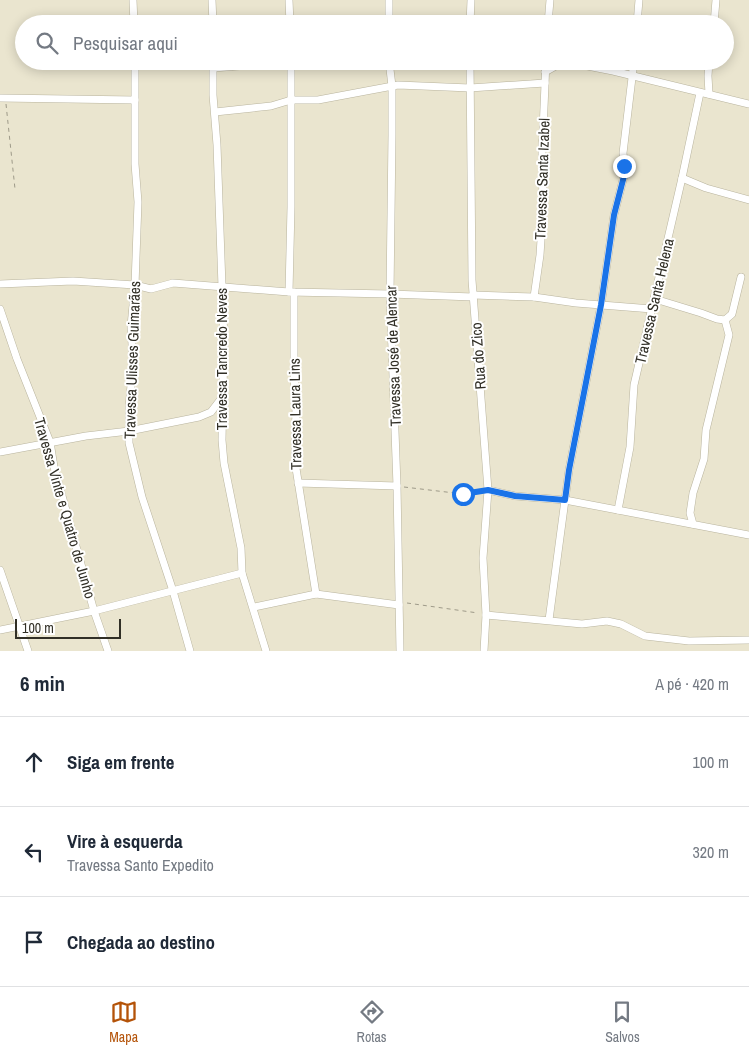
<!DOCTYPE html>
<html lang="pt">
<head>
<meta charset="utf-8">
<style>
  body { margin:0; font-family:"Archivo Narrow",sans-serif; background:#f2f2f3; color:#1f2937 }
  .scale { position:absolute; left:15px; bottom:12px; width:106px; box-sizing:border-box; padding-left:5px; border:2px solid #312f26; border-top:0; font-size:14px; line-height:18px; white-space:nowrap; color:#312f26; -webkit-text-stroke:4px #fff; paint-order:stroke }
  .stop { position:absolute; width:15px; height:15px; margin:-11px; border:4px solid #1a73e8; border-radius:50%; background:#fff }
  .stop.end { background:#1a73e8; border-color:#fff; box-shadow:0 1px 5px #0008 }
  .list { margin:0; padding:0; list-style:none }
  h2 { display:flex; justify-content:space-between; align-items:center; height:65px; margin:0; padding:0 20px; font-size:21px }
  h2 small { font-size:16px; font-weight:400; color:#747a83 }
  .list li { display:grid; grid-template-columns:32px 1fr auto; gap:15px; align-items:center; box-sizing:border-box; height:90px; padding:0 20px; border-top:1px solid #e0e1e3 }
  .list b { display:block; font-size:19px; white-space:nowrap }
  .list p { margin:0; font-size:16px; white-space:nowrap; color:#747a83 }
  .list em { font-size:16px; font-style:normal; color:#747a83 }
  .icon { flex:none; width:28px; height:28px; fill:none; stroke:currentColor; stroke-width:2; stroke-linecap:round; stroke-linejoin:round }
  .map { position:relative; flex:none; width:749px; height:651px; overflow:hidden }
  .search { position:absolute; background:#fff; box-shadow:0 2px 12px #0003; left:15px; right:15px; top:15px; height:55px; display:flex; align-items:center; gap:12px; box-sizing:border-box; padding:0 18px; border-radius:28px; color:#747a83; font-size:19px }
  .sheet { height:335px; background:#fff }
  nav { display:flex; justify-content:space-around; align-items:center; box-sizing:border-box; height:70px; border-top:1px solid #e0e1e3; background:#fff; font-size:14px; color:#747a83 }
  nav a { display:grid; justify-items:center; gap:2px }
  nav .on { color:#b45309 }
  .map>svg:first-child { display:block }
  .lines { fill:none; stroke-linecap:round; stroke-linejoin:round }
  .street-casing { stroke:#b9b49e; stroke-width:8 }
  .path { stroke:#9e9a89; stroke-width:1; stroke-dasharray:4 4; stroke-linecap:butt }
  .street { stroke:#fff; stroke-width:7 }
  .route { stroke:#1a73e8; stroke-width:6 }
  .labels { text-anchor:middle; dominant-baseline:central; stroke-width:4; stroke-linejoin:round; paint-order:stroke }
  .street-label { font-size:15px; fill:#312f26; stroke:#fff }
</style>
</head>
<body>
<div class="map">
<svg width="749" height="651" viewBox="0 0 749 651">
  <rect width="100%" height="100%" fill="#eae5cf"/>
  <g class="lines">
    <g class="street-casing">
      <g id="street">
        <path d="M133,0L134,24"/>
        <path d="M212,0L213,24"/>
        <path d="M289,0L290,24"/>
        <path d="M389,24V0"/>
        <path d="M470,24L471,0"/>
        <path d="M548,24L550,0"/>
        <path d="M637,24L639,0"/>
        <path d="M714,24L716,0"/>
        <path d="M135,61V164L138,202L135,285L131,326L133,363L129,407V443L142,497L173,591L190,651"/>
        <path d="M213,61V95L217,145L224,343L222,440L224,463L241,548L242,573L266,651"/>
        <path d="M389,61L392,86V135L390,294L397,486L400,651"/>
        <path d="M470,61L472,280L488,490L483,558L486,615L484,651"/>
        <path d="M709,61L708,76L709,94"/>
        <path d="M213,68L291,62"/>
        <path d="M545,72L563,62L572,63L613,71L749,104"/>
        <path d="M0,98L135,100"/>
        <path d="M215,112L271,106L291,100H318L398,85L470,88L545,83"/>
        <path d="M682,178L706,188L749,200"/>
        <path d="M0,284L73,281L135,285L151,289L173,283L289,292L390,294L473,297"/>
        <path d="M289,292L291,207V61"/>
        <path d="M294,292V376L296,404L295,462L316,594"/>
        <path d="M473,295L534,297L576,303L652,309"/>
        <path d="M534,297L540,255L543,209L542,154L546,61"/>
        <path d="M655,299L701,313L717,319L725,320"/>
        <path d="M0,309L17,359L50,442L54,467L94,611L108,651"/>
        <path d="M0,452L86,436L129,431L199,417L211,412L221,399"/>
        <path d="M298,483L397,486"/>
        <path d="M488,490L515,496L565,500L749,535"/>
        <path d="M618,510L630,447L634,385L682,178L700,93"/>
        <path d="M693,524L690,513L693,493L704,459L706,430L729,335L725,320L732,314L741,277"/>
        <path d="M0,570L28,651"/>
        <path d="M254,607L316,594L399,605"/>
        <path d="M486,615L582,624L607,621L621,624L645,636L689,641L749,640"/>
        <path d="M549,620L569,470L601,305L614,215L625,172L623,153L634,61"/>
        <path d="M0,630L94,611L242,573"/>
      </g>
    </g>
    <g class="path">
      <path d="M6,104L15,189"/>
      <path d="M404,487L463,494L479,491"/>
      <path d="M407,603L478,613"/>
    </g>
    <use href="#street" class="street"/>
  </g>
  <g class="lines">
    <path class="route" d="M463,494L488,490L515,496L565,500L569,470L601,305L614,215L624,176V166"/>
  </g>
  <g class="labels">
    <g class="street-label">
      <text transform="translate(542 179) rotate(-88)">Travessa Santa Izabel</text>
      <text transform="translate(654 301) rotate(-77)">Travessa Santa Helena</text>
      <text transform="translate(393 356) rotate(-92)">Travessa José de Alencar</text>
      <text transform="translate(478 356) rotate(-94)">Rua do Zico</text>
      <text transform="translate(221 359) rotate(-90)">Travessa Tancredo Neves</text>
      <text transform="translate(132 360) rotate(-88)">Travessa Ulisses Guimarães</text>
      <text transform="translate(295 414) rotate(-91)">Travessa Laura Lins</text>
      <text transform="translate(65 508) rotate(74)">Travessa Vinte e Quatro de Junho</text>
    </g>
  </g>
</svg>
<div class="scale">100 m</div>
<div class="stop" style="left:463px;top:494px"></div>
<div class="stop end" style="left:624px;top:166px"></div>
<div class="search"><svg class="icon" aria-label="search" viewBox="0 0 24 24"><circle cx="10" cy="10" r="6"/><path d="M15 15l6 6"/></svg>Pesquisar aqui</div>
</div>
<section class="sheet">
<h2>6 min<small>A pé · 420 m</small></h2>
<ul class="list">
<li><svg class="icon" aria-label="ahead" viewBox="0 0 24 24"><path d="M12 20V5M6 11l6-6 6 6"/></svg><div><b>Siga em frente</b></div><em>100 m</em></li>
<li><svg class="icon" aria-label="left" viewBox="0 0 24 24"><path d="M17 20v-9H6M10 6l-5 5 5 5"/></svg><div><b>Vire à esquerda</b><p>Travessa Santo Expedito</p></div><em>320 m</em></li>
<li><svg class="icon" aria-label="arrive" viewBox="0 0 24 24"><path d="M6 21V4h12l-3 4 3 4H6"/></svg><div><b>Chegada ao destino</b></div></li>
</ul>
</section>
<nav>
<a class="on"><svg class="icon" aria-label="map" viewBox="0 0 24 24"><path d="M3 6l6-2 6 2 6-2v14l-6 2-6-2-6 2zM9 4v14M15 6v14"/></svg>Mapa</a>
<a><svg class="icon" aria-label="directions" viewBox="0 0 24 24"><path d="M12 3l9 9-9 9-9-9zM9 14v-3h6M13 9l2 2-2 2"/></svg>Rotas</a>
<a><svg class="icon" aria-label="saved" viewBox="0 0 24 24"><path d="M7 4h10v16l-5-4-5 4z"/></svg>Salvos</a>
</nav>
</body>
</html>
